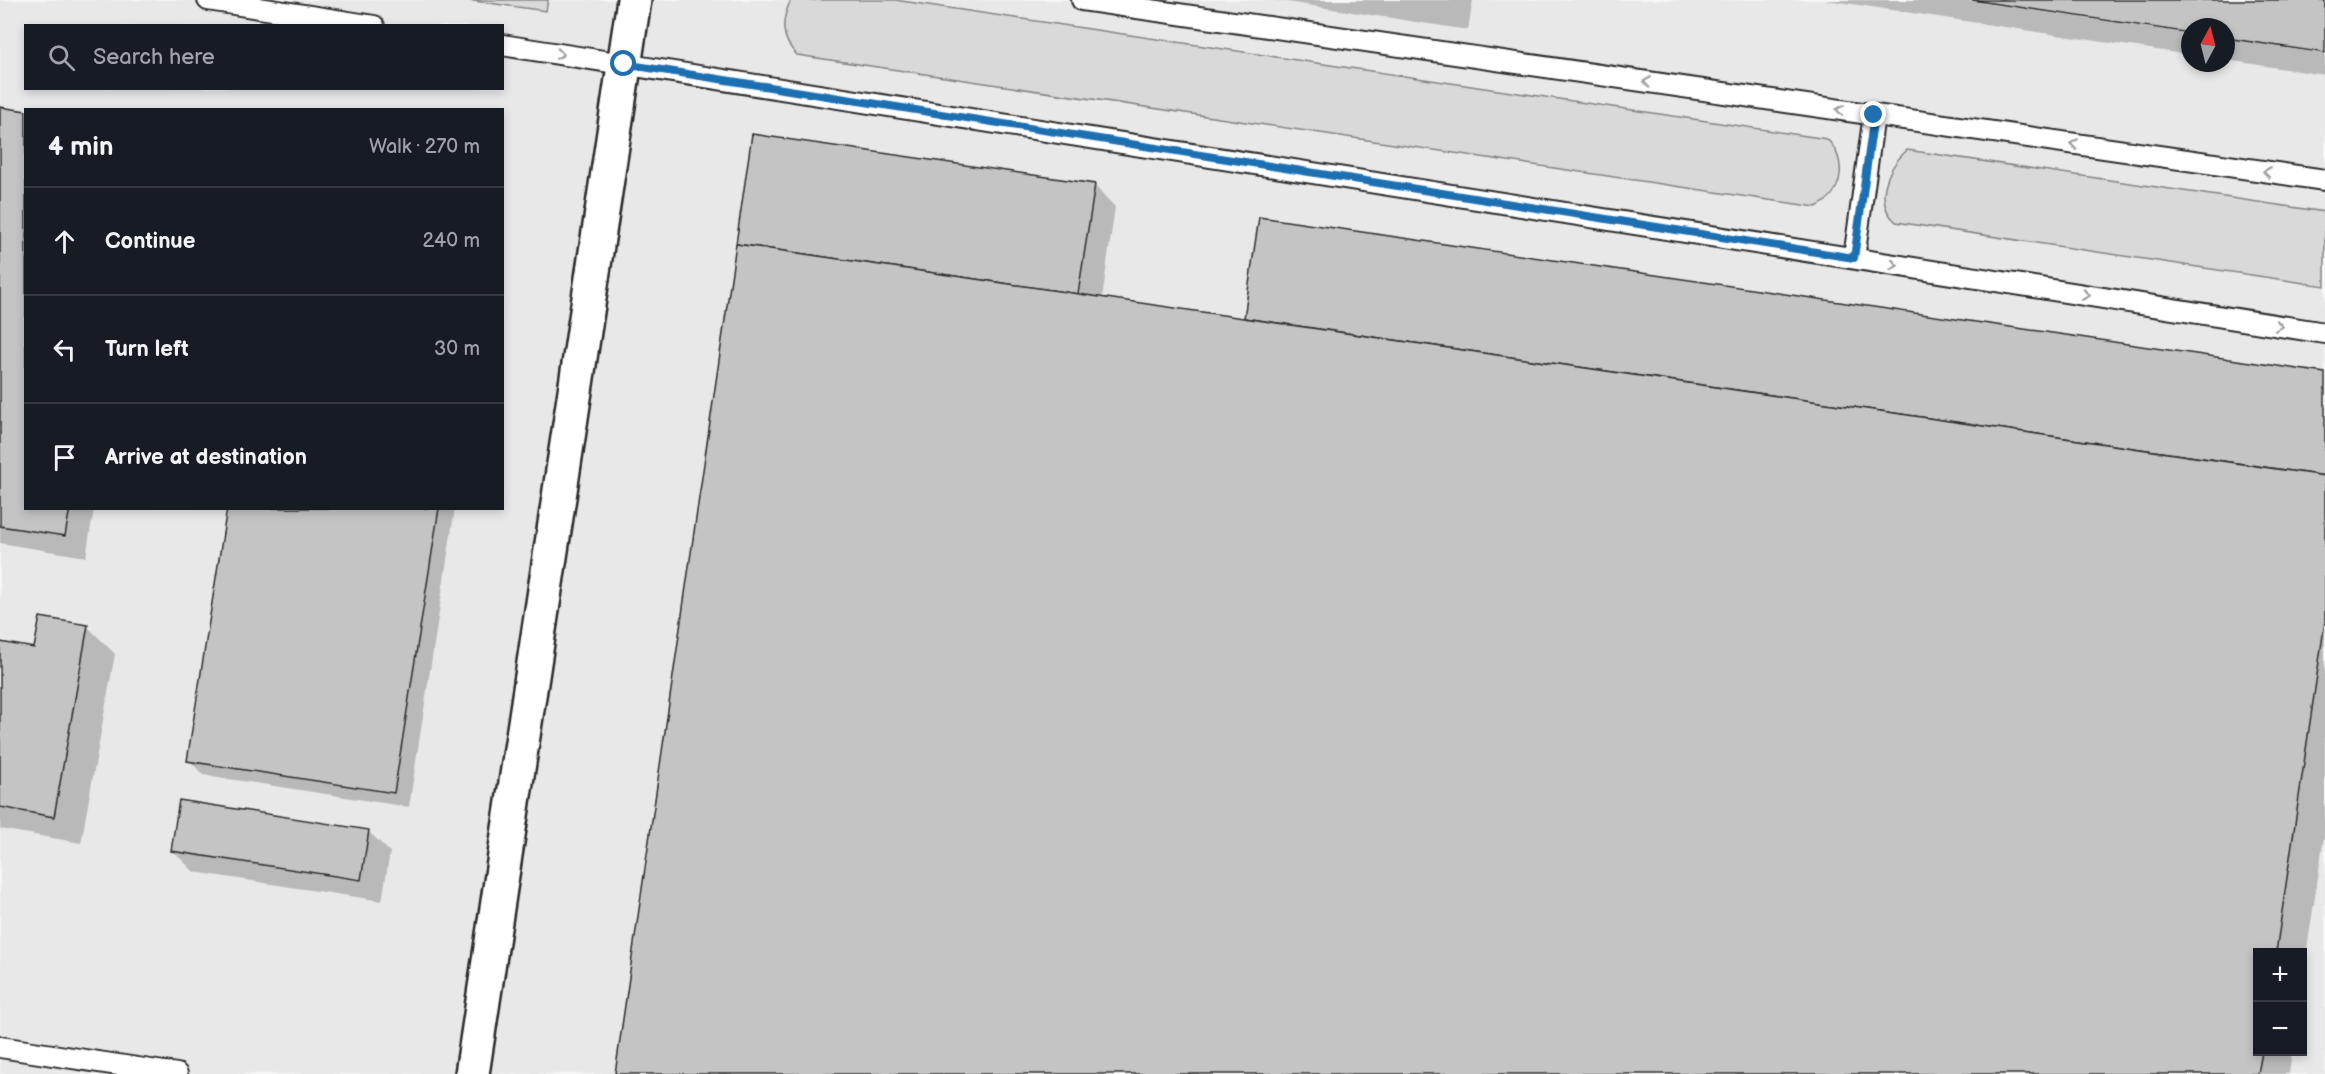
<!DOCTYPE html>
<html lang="en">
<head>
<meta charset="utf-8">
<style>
  body { margin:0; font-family:"Balsamiq Sans",sans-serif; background:#242831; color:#f1f3f6 }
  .controls { position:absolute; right:18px; bottom:18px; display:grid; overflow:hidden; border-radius:0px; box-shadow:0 3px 9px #0003 }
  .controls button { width:54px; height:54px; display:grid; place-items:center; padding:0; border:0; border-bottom:2px solid #363941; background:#171b24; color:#f1f3f6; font:30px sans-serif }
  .compass { position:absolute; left:2181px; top:18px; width:54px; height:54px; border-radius:50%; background:#171b24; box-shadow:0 3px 9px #0003; rotate:7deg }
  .stop { position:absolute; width:18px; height:18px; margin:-14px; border:4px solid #1f6fb2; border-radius:50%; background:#fff }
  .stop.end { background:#1f6fb2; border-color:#fff; box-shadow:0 2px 6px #0008 }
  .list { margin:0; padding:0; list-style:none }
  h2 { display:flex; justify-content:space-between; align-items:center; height:78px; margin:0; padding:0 24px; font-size:26px }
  h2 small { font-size:20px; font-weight:400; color:#9ea1a6 }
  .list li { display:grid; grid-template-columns:39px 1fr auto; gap:18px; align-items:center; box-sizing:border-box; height:108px; padding:0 24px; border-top:2px solid #363941 }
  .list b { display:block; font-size:22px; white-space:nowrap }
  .list em { font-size:20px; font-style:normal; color:#9ea1a6 }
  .icon { flex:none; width:33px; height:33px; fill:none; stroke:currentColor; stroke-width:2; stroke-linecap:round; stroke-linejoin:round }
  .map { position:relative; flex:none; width:2325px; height:1074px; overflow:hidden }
  .search { position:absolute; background:#171b24; box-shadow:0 3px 9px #0003; left:24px; top:24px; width:480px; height:66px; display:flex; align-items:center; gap:15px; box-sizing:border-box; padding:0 21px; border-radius:0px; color:#9ea1a6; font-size:22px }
  .panel { position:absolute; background:#171b24; box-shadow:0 3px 9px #0003; left:24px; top:108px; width:480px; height:402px; border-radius:0px }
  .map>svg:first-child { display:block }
  .built { fill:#e8e8e8; fill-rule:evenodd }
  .green { fill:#d9d9d9; stroke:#828282; stroke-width:1.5 }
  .shadow { fill:#0003 }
  .building { fill:#c4c4c4; stroke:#2b2b2b; stroke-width:1.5 }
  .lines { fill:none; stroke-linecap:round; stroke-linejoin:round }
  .service-casing { stroke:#2b2b2b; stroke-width:24 }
  .minor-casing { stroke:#2b2b2b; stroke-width:38 }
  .service { stroke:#fff; stroke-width:20 }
  .minor { stroke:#fff; stroke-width:33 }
  .oneway { stroke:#a0a0a0 }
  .route { stroke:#1f6fb2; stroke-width:8 }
</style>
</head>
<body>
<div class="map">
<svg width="2325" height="1074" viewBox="0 0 2325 1074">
  <rect width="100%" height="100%" fill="#f7f7f7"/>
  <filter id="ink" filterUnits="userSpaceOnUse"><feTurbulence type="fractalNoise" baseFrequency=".0167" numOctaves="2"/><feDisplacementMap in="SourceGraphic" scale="12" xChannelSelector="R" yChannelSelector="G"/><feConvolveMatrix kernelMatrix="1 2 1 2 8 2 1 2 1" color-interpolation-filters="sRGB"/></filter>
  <g filter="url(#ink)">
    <path class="built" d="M0,0H2325V1074H0ZM26,26H502V88H26ZM2190,27H2226V63H2190ZM26,110H502V508H26ZM2258,952H2302V1052H2258Z"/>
    <g class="green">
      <path d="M467,0H548L546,11Z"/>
      <path d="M791,0H895L1827,139C1848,160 1844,194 1816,207L797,55C780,38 781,20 791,0Z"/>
      <path d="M1907,150L2325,212V286L1896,222C1873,202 1887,168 1907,150Z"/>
    </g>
    <g class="shadow">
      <path d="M1274,0H1473L1468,30Z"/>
      <path d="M1825,0H1964L2190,34V55Z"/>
      <path d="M2226,39L2325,54V75L2226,60Z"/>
      <path d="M0,109L26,508H94L86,557L0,543Z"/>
      <path d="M1094,185L1115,207L1102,299L1250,321L1246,317L2325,375V830L2302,983V952H2258V1052H2292L2289,1074H617Z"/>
      <path d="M228,508H455L409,807L203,775L189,760Z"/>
      <path d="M87,626L115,654L81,843L0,829V643L36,650Z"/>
      <path d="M368,831L390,852L382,901L194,872L173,851Z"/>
    </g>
    <g class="building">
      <path d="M1972,0H2325V53L2226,38V27H2190V33Z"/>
      <path d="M0,107L26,111V508H70L65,536L0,526Z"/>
      <path d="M752,134L1095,184L1078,294L736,244Z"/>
      <path d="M1259,217L2325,373V476L1244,318Z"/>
      <path d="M736,244L2325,476V621L2276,952H2258V1052H2262L2258,1074H615Z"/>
      <path d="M227,508H439L394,793L187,761Z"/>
      <path d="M40,617L88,625L54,817L0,807V642L34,648Z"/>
      <path d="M179,800L369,830L361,880L171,851Z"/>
    </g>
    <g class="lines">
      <g class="service-casing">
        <g id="service">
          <path d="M208,0L374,26"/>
          <path d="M1082,0L2325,180"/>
          <path d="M502,45L2325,333"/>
          <path d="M1854,258L1874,115"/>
          <path d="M0,1047L177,1074"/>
        </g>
      </g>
      <g class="minor-casing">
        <path id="minor" d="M472,1074L634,0"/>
      </g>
      <use href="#service" class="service"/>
      <use href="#minor" class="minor"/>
    </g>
    <defs><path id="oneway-chevron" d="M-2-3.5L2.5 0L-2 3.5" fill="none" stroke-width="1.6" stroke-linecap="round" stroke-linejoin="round" transform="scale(1.5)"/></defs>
    <g class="oneway">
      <use href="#oneway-chevron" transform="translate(560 54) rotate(9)"/>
      <use href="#oneway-chevron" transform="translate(1647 82) rotate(-172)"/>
      <use href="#oneway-chevron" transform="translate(1840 110) rotate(-172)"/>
      <use href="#oneway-chevron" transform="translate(2074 144) rotate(-172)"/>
      <use href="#oneway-chevron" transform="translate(2267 172) rotate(-172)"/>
      <use href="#oneway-chevron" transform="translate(1894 265) rotate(9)"/>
      <use href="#oneway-chevron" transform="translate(2086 295) rotate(9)"/>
      <use href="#oneway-chevron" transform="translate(2279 326) rotate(9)"/>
    </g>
  </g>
  <g class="lines" filter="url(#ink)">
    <path class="route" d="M624,64L1854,258L1874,115"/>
  </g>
</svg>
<div class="controls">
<button>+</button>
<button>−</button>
</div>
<svg class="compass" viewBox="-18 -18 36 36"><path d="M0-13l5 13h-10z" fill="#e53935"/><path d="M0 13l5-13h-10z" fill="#9ea1a6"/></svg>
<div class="stop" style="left:624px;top:64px"></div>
<div class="stop end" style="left:1874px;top:115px"></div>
<div class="search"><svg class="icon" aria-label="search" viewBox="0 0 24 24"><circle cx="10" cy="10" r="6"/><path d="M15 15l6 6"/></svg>Search here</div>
<section class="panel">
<h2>4 min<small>Walk · 270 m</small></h2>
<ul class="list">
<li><svg class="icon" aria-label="ahead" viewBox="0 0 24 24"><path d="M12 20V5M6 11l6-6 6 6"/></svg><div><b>Continue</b></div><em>240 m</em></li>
<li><svg class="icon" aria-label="left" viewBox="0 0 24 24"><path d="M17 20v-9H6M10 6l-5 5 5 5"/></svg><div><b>Turn left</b></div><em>30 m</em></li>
<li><svg class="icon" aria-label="arrive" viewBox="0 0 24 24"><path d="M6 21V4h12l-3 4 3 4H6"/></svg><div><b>Arrive at destination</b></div></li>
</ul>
</section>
</div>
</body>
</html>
